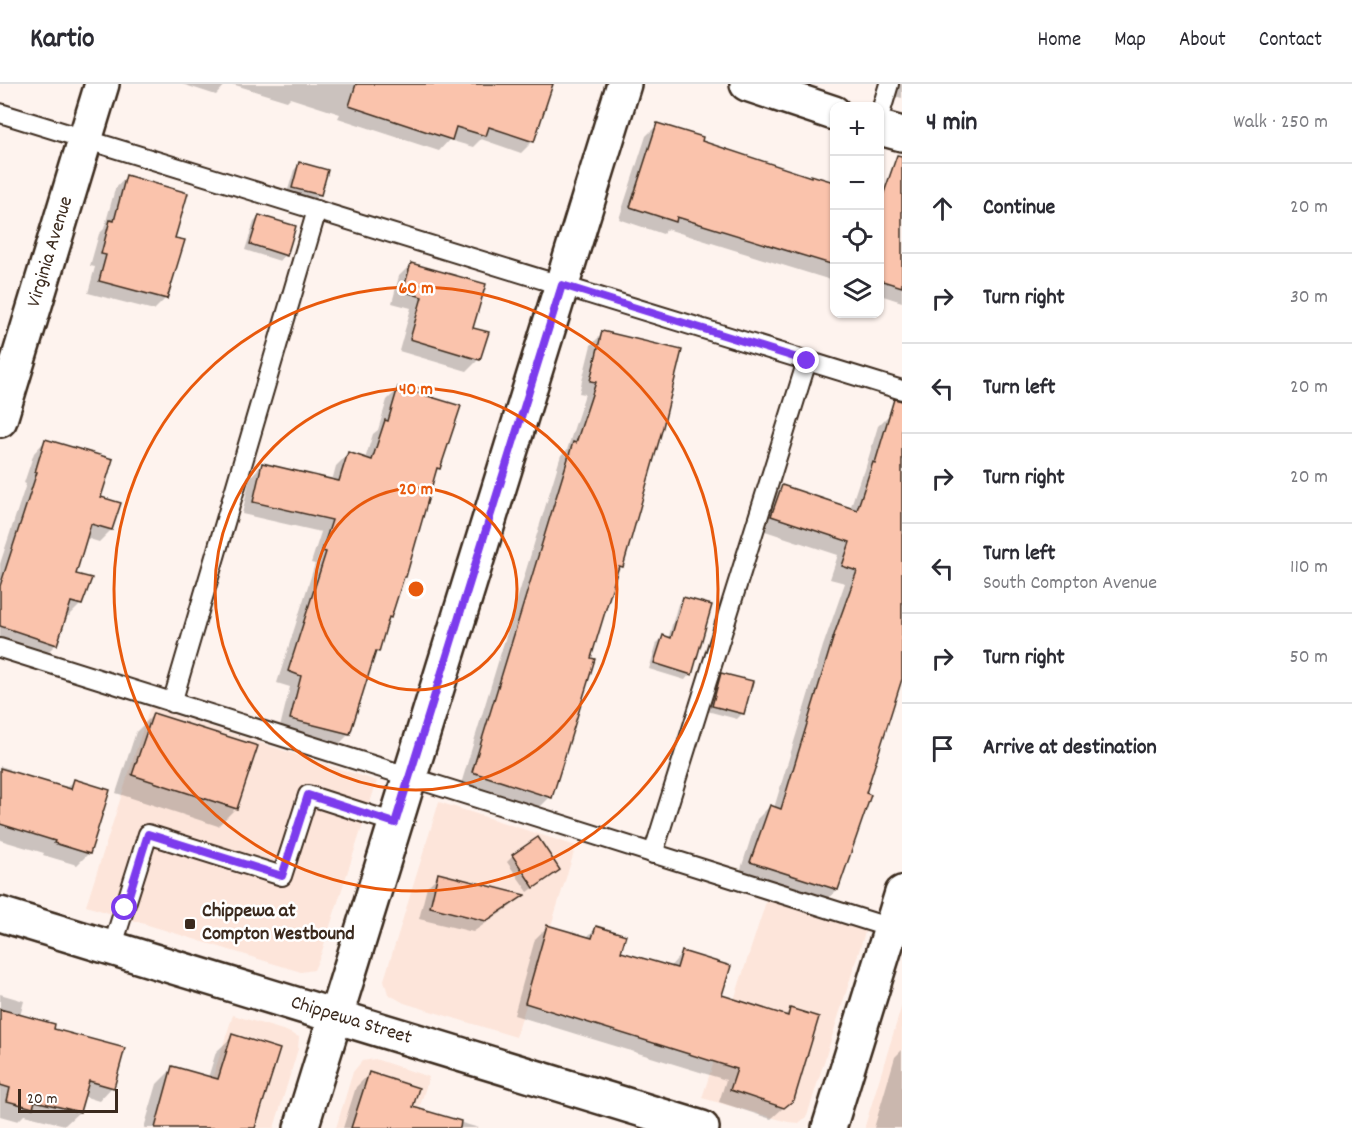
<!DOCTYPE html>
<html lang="en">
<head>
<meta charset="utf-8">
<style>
  body { margin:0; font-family:Dekko,sans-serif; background:#f7f7f7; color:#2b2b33 }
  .controls { position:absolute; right:18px; top:18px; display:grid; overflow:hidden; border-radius:12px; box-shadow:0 2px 4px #0004 }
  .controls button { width:54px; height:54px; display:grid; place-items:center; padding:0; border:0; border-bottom:2px solid #e1e1e2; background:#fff; color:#2b2b33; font:30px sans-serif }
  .scale { position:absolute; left:18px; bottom:15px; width:100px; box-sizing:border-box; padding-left:6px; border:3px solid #3b2a1e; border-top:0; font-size:16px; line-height:21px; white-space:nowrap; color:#3b2a1e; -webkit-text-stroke:4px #fff; paint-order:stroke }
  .stop { position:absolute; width:18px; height:18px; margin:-14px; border:4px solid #7c3aed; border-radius:50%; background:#fff }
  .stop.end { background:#7c3aed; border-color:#fff; box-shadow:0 2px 6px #0008 }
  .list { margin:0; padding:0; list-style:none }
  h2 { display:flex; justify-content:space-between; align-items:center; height:78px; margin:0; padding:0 24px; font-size:26px }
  h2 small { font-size:20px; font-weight:400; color:#7c7c81 }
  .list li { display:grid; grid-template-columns:39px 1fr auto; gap:18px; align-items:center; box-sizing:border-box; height:90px; padding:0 24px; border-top:2px solid #e1e1e2 }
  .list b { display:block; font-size:22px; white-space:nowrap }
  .list p { margin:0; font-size:20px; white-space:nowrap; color:#7c7c81 }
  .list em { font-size:20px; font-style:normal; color:#7c7c81 }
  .icon { flex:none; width:33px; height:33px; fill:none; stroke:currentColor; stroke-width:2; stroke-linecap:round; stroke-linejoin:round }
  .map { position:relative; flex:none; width:902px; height:1044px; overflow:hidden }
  header { display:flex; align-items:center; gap:36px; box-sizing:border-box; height:84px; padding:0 30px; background:#fff; border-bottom:2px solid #e1e1e2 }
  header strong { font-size:28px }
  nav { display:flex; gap:33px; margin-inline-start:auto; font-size:21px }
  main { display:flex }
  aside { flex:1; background:#fff }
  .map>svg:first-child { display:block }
  .built { fill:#fde5da }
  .shadow { fill:#0003 }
  .building { fill:#fac3ac; stroke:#3b2a1e; stroke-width:1.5 }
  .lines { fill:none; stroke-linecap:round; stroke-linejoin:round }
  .lane-casing { stroke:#3b2a1e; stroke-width:22 }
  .street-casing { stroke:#3b2a1e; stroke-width:38 }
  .secondary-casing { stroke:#3b2a1e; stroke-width:38 }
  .lane { stroke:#fff; stroke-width:18 }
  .street { stroke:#fff; stroke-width:33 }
  .secondary { stroke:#fff; stroke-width:33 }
  .route { stroke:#7c3aed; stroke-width:8 }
  .ring { fill:none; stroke:#e8590c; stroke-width:3 }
  .poi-dot { fill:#3b2a1e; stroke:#fff; stroke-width:2 }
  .labels { text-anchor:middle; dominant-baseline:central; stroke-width:5; stroke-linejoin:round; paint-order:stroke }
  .street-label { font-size:20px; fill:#3b2a1e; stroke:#fff }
  .poi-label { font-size:20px; font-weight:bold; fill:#3b2a1e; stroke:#fff; text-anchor:start }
  .centre { fill:#e8590c; stroke:#fff; stroke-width:3 }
  .ring-label { font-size:18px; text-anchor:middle; font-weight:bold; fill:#e8590c; stroke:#fff; stroke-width:5; stroke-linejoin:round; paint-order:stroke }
</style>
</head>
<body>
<header>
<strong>Kartio</strong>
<nav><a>Home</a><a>Map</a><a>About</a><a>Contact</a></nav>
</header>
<main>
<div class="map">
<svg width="902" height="1044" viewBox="0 0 902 1044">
  <rect width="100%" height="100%" fill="#fef3ee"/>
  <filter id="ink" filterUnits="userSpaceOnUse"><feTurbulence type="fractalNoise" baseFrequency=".0167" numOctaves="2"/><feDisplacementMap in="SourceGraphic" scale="12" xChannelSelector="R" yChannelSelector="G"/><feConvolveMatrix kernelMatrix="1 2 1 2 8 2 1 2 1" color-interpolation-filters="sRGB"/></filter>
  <g filter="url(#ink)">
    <g class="built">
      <path d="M150,623L377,697L321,870L314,886L301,888L86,822Z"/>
      <path d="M439,718L576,762L516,953L404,919L388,910L384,896Z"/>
      <path d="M767,815L866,845L807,1032L799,1039L788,1038L702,1014Z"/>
      <path d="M902,921V1044H865V1042Z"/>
      <path d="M233,931L286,947L299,953L298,965L274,1044H196Z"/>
      <path d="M375,975L429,993L413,1044H336L353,988L362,977Z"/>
    </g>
    <g class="shadow">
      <path d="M182,0H226L216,11Z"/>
      <path d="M232,0H535L533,57L521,69L481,55L473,63L449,56L439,67L338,34L340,30L290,14L287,17Z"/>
      <path d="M893,0H902V14L890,11Z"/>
      <path d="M658,40L700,58L810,95L812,93L834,100V197L667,145L663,150L619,135L646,52Z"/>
      <path d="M300,80L320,110L314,116L287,109L294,86Z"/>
      <path d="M126,93L173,155L166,214L154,226L88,209L95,183L90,182L99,150L104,145L115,105Z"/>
      <path d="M880,113L902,120V218L880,211Z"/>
      <path d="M260,132L285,171L280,177L245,166L254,138Z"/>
      <path d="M411,180L471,245L479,275L467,287L399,267L411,224L392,219L399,192Z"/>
      <path d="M603,249L622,482L616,488L550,713L538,725L461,700L561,371L567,366L585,310L579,309L591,261Z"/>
      <path d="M399,304L438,384L435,387L405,493L402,496L378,567L373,573L349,650L337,662L279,647L290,603L277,599L315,480L311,479L321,448L242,430L250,393L262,381L332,397L336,382L348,370L365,375L373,350L378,346L387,316Z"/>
      <path d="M891,329L902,332V594L864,710L859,737L837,806L824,818L739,791L757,735L770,722L774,724L823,562L845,499L830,495L838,471L759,445L769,416L782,403L850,425L861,392L864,389L878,342Z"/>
      <path d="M45,357L99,414L119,420L111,446L99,458L86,454L75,490L81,520L69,532L65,531L56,560L44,572L0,558V480L26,400L24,399L34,369Z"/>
      <path d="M684,514L690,590L685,596L649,585L657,559L663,553L668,555L678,520Z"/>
      <path d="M722,591L743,629L737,635L707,627L716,597Z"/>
      <path d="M153,631L236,724L218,742L116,709L136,648Z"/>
      <path d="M0,682L10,685L9,688L66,705L74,697L89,769L77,781L43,771L44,769L0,756Z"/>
      <path d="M513,772L559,786L528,808L507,778Z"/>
      <path d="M439,791L522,811L511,822L473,848L419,835L427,803Z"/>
      <path d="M547,843L586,854L596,844L619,869L669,884L682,869L720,912L784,932L790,926L793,1015L771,1035L719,1018L726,996L514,931L535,855Z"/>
      <path d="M0,910L24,917L20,932L52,946L112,1003L99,1017L83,1012L79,1028L65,1041L24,1031L18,1037L0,1032Z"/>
      <path d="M233,952L254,1044H144L157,1000L173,984L208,994L216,968Z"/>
      <path d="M902,966V1044H874L895,973Z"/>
      <path d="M369,990L411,1024L479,1044H343L356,1003Z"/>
    </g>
    <g class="building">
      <path d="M356,0H553L534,58L489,43L486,52L456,43L452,56L349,22Z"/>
      <path d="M657,39L703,53L702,57L811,93V91L834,98V181L677,133L676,138L630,123Z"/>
      <path d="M897,71L902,72V203L879,196V123Z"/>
      <path d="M299,78L328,86L321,111L292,104Z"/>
      <path d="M126,91L188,109L175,154L185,156L167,215L99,197L106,171L101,170L110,136L114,137Z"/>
      <path d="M259,131L296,142L287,172L250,160Z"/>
      <path d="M411,179L486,200L473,244L489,248L480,276L410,255L422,213L403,207Z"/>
      <path d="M602,247L682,266L663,343L623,483L619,482L591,574L595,575L552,714L472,688L573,358L576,359L596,298L590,297Z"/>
      <path d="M398,303L461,322L440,385L437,384L406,493H404L391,534L389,533L379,568L376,567L350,650L290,635L301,592L288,587L326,468L322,467L332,436L253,418L262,379L339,397L348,368L372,376L385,336L388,337Z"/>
      <path d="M894,315L902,317V595L866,709L871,711L838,806L750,778L770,721L781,725L835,548L857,487L842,482L850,458L771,432L782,401L857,426L873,378L875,379Z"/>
      <path d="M45,355L113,375L101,413L121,419L112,446L91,440L76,490L92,494L82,521L71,518L57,561L0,542V502L37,388H35Z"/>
      <path d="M683,513L712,521L692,591L654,579L663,551L671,554Z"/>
      <path d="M721,589L753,597L744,630L712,622Z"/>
      <path d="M153,629L258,662L237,725L132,691Z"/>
      <path d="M0,684L71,705L74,695L110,706L90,770L54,759L55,757L0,740Z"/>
      <path d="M538,753L560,786L534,804L512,771Z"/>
      <path d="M438,789L525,811L486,837L430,823Z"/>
      <path d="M547,841L592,854L596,842L626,851L621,868L677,884L682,867L731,882L722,911L788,932L790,924L819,933L794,1016L784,1024L730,1006L737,985L525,919Z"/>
      <path d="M0,925L55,940L54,945L125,964L114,1004L89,997L80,1028L35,1017L33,1024L7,1017L10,1004L0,1001Z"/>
      <path d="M232,950L280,965L255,1044H155L172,982L218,995Z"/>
      <path d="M369,988L419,1004L413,1023L461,1037L460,1044H351Z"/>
    </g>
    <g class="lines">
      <g class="lane-casing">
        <g id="lane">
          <path d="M0,29L902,306"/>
          <path d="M880,30L889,0"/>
          <path d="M0,564L897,846"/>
          <path d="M172,619L317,126"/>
          <path d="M653,770L807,277"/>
          <path d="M112,864L148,750L282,792L308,711L395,739"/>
        </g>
      </g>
      <g class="street-casing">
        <g id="street">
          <path d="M747,0L834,29"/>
          <path d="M880,44L902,50"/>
          <path d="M0,336L102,0"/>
          <path d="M829,1044L902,809"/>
        </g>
      </g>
      <g class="secondary-casing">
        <g id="secondary">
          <path d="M0,830L702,1044"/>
          <path d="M301,1044L624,0"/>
        </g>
      </g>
      <use href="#lane" class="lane"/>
      <use href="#street" class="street"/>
      <use href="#secondary" class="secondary"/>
    </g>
  </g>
  <g class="lines" filter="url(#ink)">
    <path class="route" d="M125,824L148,750L282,792L308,711L395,739L562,201L807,277"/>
  </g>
  <g class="ring">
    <circle cx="416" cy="505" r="101"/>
    <circle cx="416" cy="505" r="201"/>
    <circle cx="416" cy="505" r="302"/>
  </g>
  <rect class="poi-dot" x="184" y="834" width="12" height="12" rx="3"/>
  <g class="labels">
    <g class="street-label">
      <text transform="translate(51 168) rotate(-73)">Virginia Avenue</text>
      <text transform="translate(351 937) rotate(17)">Chippewa Street</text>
    </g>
    <g class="poi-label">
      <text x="202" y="828">Chippewa at<tspan x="202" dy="23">Compton Westbound</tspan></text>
    </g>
  </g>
  <circle cx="416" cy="505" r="9" class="centre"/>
  <g class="ring-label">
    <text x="416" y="209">60 m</text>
    <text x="416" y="310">40 m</text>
    <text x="416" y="410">20 m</text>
  </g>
</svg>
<div class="controls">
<button>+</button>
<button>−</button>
<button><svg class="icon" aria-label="locate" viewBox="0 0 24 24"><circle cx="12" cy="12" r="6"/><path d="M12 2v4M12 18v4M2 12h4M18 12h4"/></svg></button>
<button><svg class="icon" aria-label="layers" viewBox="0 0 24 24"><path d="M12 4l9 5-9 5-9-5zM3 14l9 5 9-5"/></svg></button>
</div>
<div class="scale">20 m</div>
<div class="stop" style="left:125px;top:824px"></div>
<div class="stop end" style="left:807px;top:277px"></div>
</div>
<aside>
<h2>4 min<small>Walk · 250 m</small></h2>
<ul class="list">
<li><svg class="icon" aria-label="ahead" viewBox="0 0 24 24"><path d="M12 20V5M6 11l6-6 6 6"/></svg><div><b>Continue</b></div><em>20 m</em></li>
<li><svg class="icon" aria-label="right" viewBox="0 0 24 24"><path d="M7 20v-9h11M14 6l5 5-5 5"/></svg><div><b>Turn right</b></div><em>30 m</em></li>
<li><svg class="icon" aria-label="left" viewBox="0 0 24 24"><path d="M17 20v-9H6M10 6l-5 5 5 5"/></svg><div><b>Turn left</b></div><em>20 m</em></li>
<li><svg class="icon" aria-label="right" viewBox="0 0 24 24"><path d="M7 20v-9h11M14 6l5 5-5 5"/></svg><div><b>Turn right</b></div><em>20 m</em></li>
<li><svg class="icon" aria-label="left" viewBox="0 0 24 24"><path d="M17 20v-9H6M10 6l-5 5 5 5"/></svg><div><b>Turn left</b><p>South Compton Avenue</p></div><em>110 m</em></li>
<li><svg class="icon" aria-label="right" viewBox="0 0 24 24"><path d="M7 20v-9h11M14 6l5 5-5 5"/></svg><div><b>Turn right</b></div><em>50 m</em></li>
<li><svg class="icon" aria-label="arrive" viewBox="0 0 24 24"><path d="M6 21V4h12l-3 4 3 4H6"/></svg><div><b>Arrive at destination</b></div></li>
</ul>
</aside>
</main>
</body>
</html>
